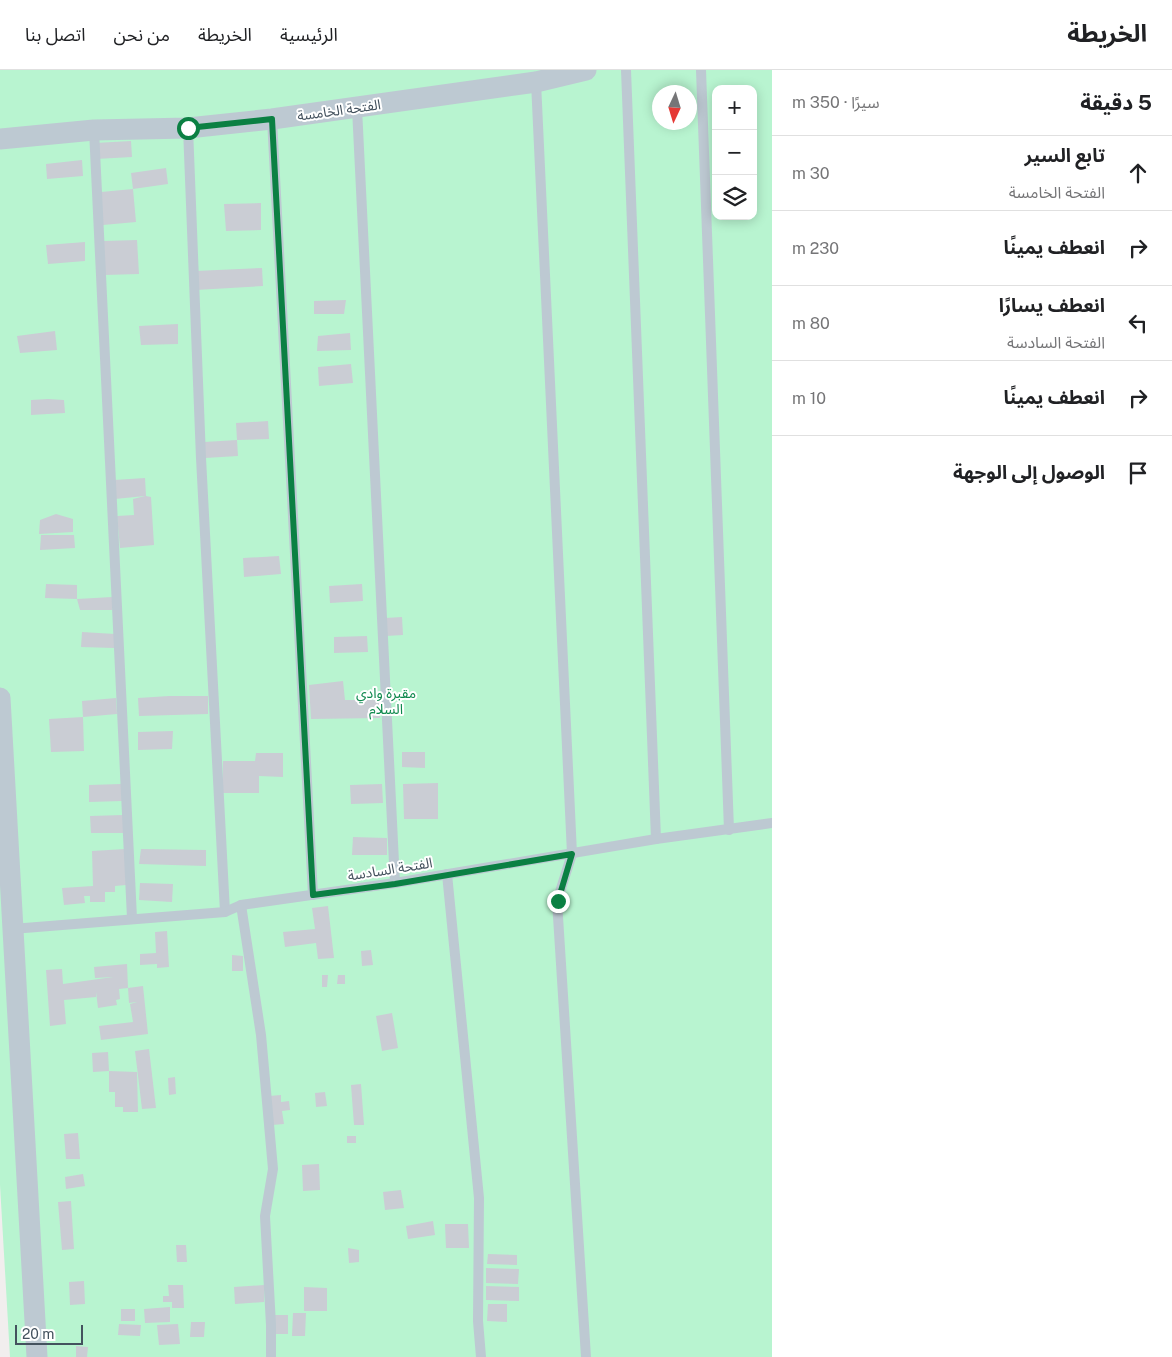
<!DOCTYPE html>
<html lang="ar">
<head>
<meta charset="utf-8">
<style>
  body { margin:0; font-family:"Public Sans","Noto Sans Arabic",sans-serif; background:#f6f6f6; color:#202124; direction:rtl }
  .controls { position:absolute; right:15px; top:15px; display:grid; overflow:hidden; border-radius:10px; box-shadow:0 2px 12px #0003 }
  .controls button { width:45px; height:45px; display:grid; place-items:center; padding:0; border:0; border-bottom:1px solid #e0e0e0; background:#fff; color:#202124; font:25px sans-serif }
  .compass { position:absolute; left:652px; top:15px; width:45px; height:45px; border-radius:50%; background:#fff; box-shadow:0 2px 12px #0003; rotate:184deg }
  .scale { position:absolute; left:15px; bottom:12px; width:68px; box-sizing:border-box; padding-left:5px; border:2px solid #44525e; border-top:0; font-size:14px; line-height:18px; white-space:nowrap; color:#44525e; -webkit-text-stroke:4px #fff; paint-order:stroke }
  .stop { position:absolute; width:15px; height:15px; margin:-11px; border:4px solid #0b8043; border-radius:50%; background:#fff }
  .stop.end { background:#0b8043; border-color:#fff; box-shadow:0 1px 5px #0008 }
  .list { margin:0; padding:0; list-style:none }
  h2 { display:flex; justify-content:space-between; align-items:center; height:65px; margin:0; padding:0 20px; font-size:21px }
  h2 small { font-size:16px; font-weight:400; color:#757577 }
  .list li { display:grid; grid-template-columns:32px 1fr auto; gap:15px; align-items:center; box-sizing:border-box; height:75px; padding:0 20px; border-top:1px solid #e0e0e0 }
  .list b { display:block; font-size:19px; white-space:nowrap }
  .list p { margin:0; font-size:16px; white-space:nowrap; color:#757577 }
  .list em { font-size:16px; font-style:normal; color:#757577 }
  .icon { flex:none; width:28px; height:28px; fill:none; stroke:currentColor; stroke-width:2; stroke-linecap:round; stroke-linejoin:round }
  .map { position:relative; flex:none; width:772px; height:1287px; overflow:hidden; direction:ltr }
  header { display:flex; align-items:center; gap:30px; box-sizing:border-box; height:70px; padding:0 25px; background:#fff; border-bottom:1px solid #e0e0e0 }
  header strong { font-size:24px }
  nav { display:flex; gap:28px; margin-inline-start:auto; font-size:18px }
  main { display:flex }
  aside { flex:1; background:#fff }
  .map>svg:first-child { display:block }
  .green { fill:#b8f4d0; fill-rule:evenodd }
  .building { fill:#cacdd4 }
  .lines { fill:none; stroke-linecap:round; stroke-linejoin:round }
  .service { stroke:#bdc9d2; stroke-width:10 }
  .minor { stroke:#bdc9d2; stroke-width:21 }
  .route { stroke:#0b8043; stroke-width:6 }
  .labels { text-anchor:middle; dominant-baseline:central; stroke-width:4; stroke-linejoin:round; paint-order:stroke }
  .street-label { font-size:14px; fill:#44525e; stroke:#fff }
  .park-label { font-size:14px; fill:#0d884c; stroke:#fff }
</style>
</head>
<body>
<header>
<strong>الخريطة</strong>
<nav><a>الرئيسية</a><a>الخريطة</a><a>من نحن</a><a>اتصل بنا</a></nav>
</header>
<main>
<aside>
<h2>5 دقيقة<small>سيرًا · 350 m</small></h2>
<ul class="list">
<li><svg class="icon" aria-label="ahead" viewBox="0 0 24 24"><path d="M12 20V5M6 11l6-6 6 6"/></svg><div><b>تابع السير</b><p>الفتحة الخامسة</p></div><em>30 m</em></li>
<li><svg class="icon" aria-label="right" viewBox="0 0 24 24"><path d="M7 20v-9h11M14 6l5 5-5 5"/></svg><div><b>انعطف يمينًا</b></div><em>230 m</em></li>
<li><svg class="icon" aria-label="left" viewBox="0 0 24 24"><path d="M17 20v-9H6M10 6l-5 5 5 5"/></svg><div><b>انعطف يسارًا</b><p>الفتحة السادسة</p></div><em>80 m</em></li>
<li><svg class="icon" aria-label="right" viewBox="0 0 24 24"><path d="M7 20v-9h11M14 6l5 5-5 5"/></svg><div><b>انعطف يمينًا</b></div><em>10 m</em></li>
<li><svg class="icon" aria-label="arrive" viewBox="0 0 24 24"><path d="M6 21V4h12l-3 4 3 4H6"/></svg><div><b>الوصول إلى الوجهة</b></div></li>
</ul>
</aside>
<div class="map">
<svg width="772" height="1287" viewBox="0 0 772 1287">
  <rect width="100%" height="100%" fill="#f1eeee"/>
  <path class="green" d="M0,0H772V1287H10L0,1115ZM716,19H753V146H716ZM660,22H690V52H660Z"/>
  <g class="building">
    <path d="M131,71L132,87L96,89L95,73Z"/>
    <path d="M82,90L83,106L47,109L46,94Z"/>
    <path d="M166,98L168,114L133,119L131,103Z"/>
    <path d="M133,119L136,152L103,155L101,122Z"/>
    <path d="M261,133V160L226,161L224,134Z"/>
    <path d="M137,170L139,204L105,205L103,171Z"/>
    <path d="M85,172V191L48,194L46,175Z"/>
    <path d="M262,198L263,216L196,220L195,201Z"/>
    <path d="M346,230L344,244H314V231Z"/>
    <path d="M178,254V274L141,275L139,256Z"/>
    <path d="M55,261L57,280L20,283L17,266Z"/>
    <path d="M350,263L351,280L317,281L318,266Z"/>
    <path d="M351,294L353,313L319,316L318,297Z"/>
    <path d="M48,329L64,330L65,343L31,345V330Z"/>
    <path d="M268,351L269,369L237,370L238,386L205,388L204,372L237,370L236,353Z"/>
    <path d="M145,408L146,426L151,427L154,475L120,478L117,446L134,445L133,429L145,426L115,429L114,410Z"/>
    <path d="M56,444L73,449V462L39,464L40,450Z"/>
    <path d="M41,465H74L75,478L40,480Z"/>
    <path d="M279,486L281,504L244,507L243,488Z"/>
    <path d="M46,514L77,515V529L45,528Z"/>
    <path d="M362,514L363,531L330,533L329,516Z"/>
    <path d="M112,527V540H80L77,529Z"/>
    <path d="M402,547L403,565L386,566L385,548Z"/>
    <path d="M82,562L115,564L114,578L81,577Z"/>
    <path d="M367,566L368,582L334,583V567Z"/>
    <path d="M343,611L345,630H380V648L311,649L309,615Z"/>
    <path d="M169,626H208V644L139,646L138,628Z"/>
    <path d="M116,628L117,644L83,647L84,681L51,682L49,649L83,647L82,631Z"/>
    <path d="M173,661L172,679L138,680V662Z"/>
    <path d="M402,682H425V698L402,697Z"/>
    <path d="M256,683H283V707L259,706V723H223V691H255Z"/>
    <path d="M438,713V749H404L403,714Z"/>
    <path d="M121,714L122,731L89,732V715Z"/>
    <path d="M382,714L383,733L351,734L350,715Z"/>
    <path d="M123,745L124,763H91L90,746Z"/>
    <path d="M353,767L387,768V785H352Z"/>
    <path d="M125,779L126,815L115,816V822H105V832H90V826H84L85,833L64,835L62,818L93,816L92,781Z"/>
    <path d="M141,779L206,780V796L139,794Z"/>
    <path d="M140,813L173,814L172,832L139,830Z"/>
    <path d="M328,836L334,888L318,889L316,873L285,877L283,862L315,859L312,838Z"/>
    <path d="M167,861L169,897L157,898V894L140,895V884L156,883L155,862Z"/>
    <path d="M371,880L373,895L362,896L361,881Z"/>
    <path d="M232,885L243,886V901H232Z"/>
    <path d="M127,894L128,918L143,916L148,964L101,970L99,956L133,952L130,934L137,932L129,933L128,918L119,919L120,929L116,930L117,935L98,938L96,922V927L64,930L66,954L50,956L46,900L62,899L63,914L113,907L95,908L94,897Z"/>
    <path d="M322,905H328L327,917H322Z"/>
    <path d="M338,905H345V914H337Z"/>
    <path d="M392,943L398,978L382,981L376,946Z"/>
    <path d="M149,979L156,1038L142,1039L135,981Z"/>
    <path d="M108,982L109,1001L137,1002L138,1042H123V1037H115V1022H109V1001L93,1002L92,983Z"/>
    <path d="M175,1007L176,1024L169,1025L168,1008Z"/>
    <path d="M361,1014L364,1055H354L351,1015Z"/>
    <path d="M325,1022L327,1036L316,1037L315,1023Z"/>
    <path d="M281,1025V1032L289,1031L290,1040L282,1041L284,1054L272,1055L269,1026Z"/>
    <path d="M78,1063L80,1089H66L64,1064Z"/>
    <rect x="347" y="1066" width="9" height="7"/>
    <path d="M319,1094L320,1120L303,1121L302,1095Z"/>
    <path d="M83,1104L85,1116L66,1119L65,1107Z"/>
    <path d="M401,1120L404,1138L385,1140L383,1122Z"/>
    <path d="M71,1131L74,1179L62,1180L58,1132Z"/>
    <path d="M433,1151L435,1165L408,1169L406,1156Z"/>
    <path d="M445,1154H468L469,1178H446Z"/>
    <path d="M176,1175H186L187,1192H177Z"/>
    <path d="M348,1178L359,1180V1192L349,1193Z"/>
    <path d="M488,1184L517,1185V1195L487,1194Z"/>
    <path d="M486,1198L519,1199L518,1214L486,1213Z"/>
    <path d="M84,1211L85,1234L70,1235L69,1212Z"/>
    <path d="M168,1215H183L184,1238H172V1232H163V1226H169Z"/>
    <path d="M264,1215V1232L235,1234L234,1217Z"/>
    <path d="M486,1216L519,1217V1231L486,1230Z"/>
    <path d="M304,1217L327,1218V1241H304Z"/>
    <path d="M488,1234H507V1252L487,1251Z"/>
    <path d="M170,1237V1252L145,1253L144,1239Z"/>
    <rect x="121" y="1239" width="14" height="12"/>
    <path d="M293,1243H306L305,1266H292Z"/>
    <rect x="275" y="1245" width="13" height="19"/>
    <path d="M191,1252H205L204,1267H190Z"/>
    <path d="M119,1254L141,1255L140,1266L118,1265Z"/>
    <path d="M178,1254L180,1274L159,1275L157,1255Z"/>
    <path d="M76,1276L88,1277L87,1287H76Z"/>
  </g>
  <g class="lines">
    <g class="service">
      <path d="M626,0L656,769"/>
      <path d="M701,0L729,760"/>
      <path d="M536,12L572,784L557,831L586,1287"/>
      <path d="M357,38L395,813"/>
      <path d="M272,49L313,825"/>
      <path d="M188,58L201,388L225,842"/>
      <path d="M94,60L132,848"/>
      <path d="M447,804L479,1128L478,1251L481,1287"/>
      <path d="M241,835L261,965L273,1099L265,1146L271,1255V1287"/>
      <path d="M12,859L225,842L241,835L395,813L656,769L772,753"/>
    </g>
    <g class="minor">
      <path d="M0,69L94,60L188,58L272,49L536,12L586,0"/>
      <path d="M0,628L37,1287"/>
    </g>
  </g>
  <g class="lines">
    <path class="route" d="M188,58L272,49L313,825L395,814L572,784L558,831"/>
  </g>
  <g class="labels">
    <g class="street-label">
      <text transform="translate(339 40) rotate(-8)">الفتحة الخامسة</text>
      <text transform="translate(390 799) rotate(-9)">الفتحة السادسة</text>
    </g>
    <g class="park-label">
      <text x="386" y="623">مقبرة وادي<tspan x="386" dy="16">السلام</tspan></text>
    </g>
  </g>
</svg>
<div class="controls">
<button>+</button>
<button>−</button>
<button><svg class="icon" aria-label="layers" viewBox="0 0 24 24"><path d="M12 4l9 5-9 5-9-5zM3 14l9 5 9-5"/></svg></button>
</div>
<svg class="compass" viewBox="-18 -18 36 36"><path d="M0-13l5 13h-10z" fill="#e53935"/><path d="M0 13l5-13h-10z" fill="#757577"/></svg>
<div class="scale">20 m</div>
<div class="stop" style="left:188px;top:58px"></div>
<div class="stop end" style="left:558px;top:831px"></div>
</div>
</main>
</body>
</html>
